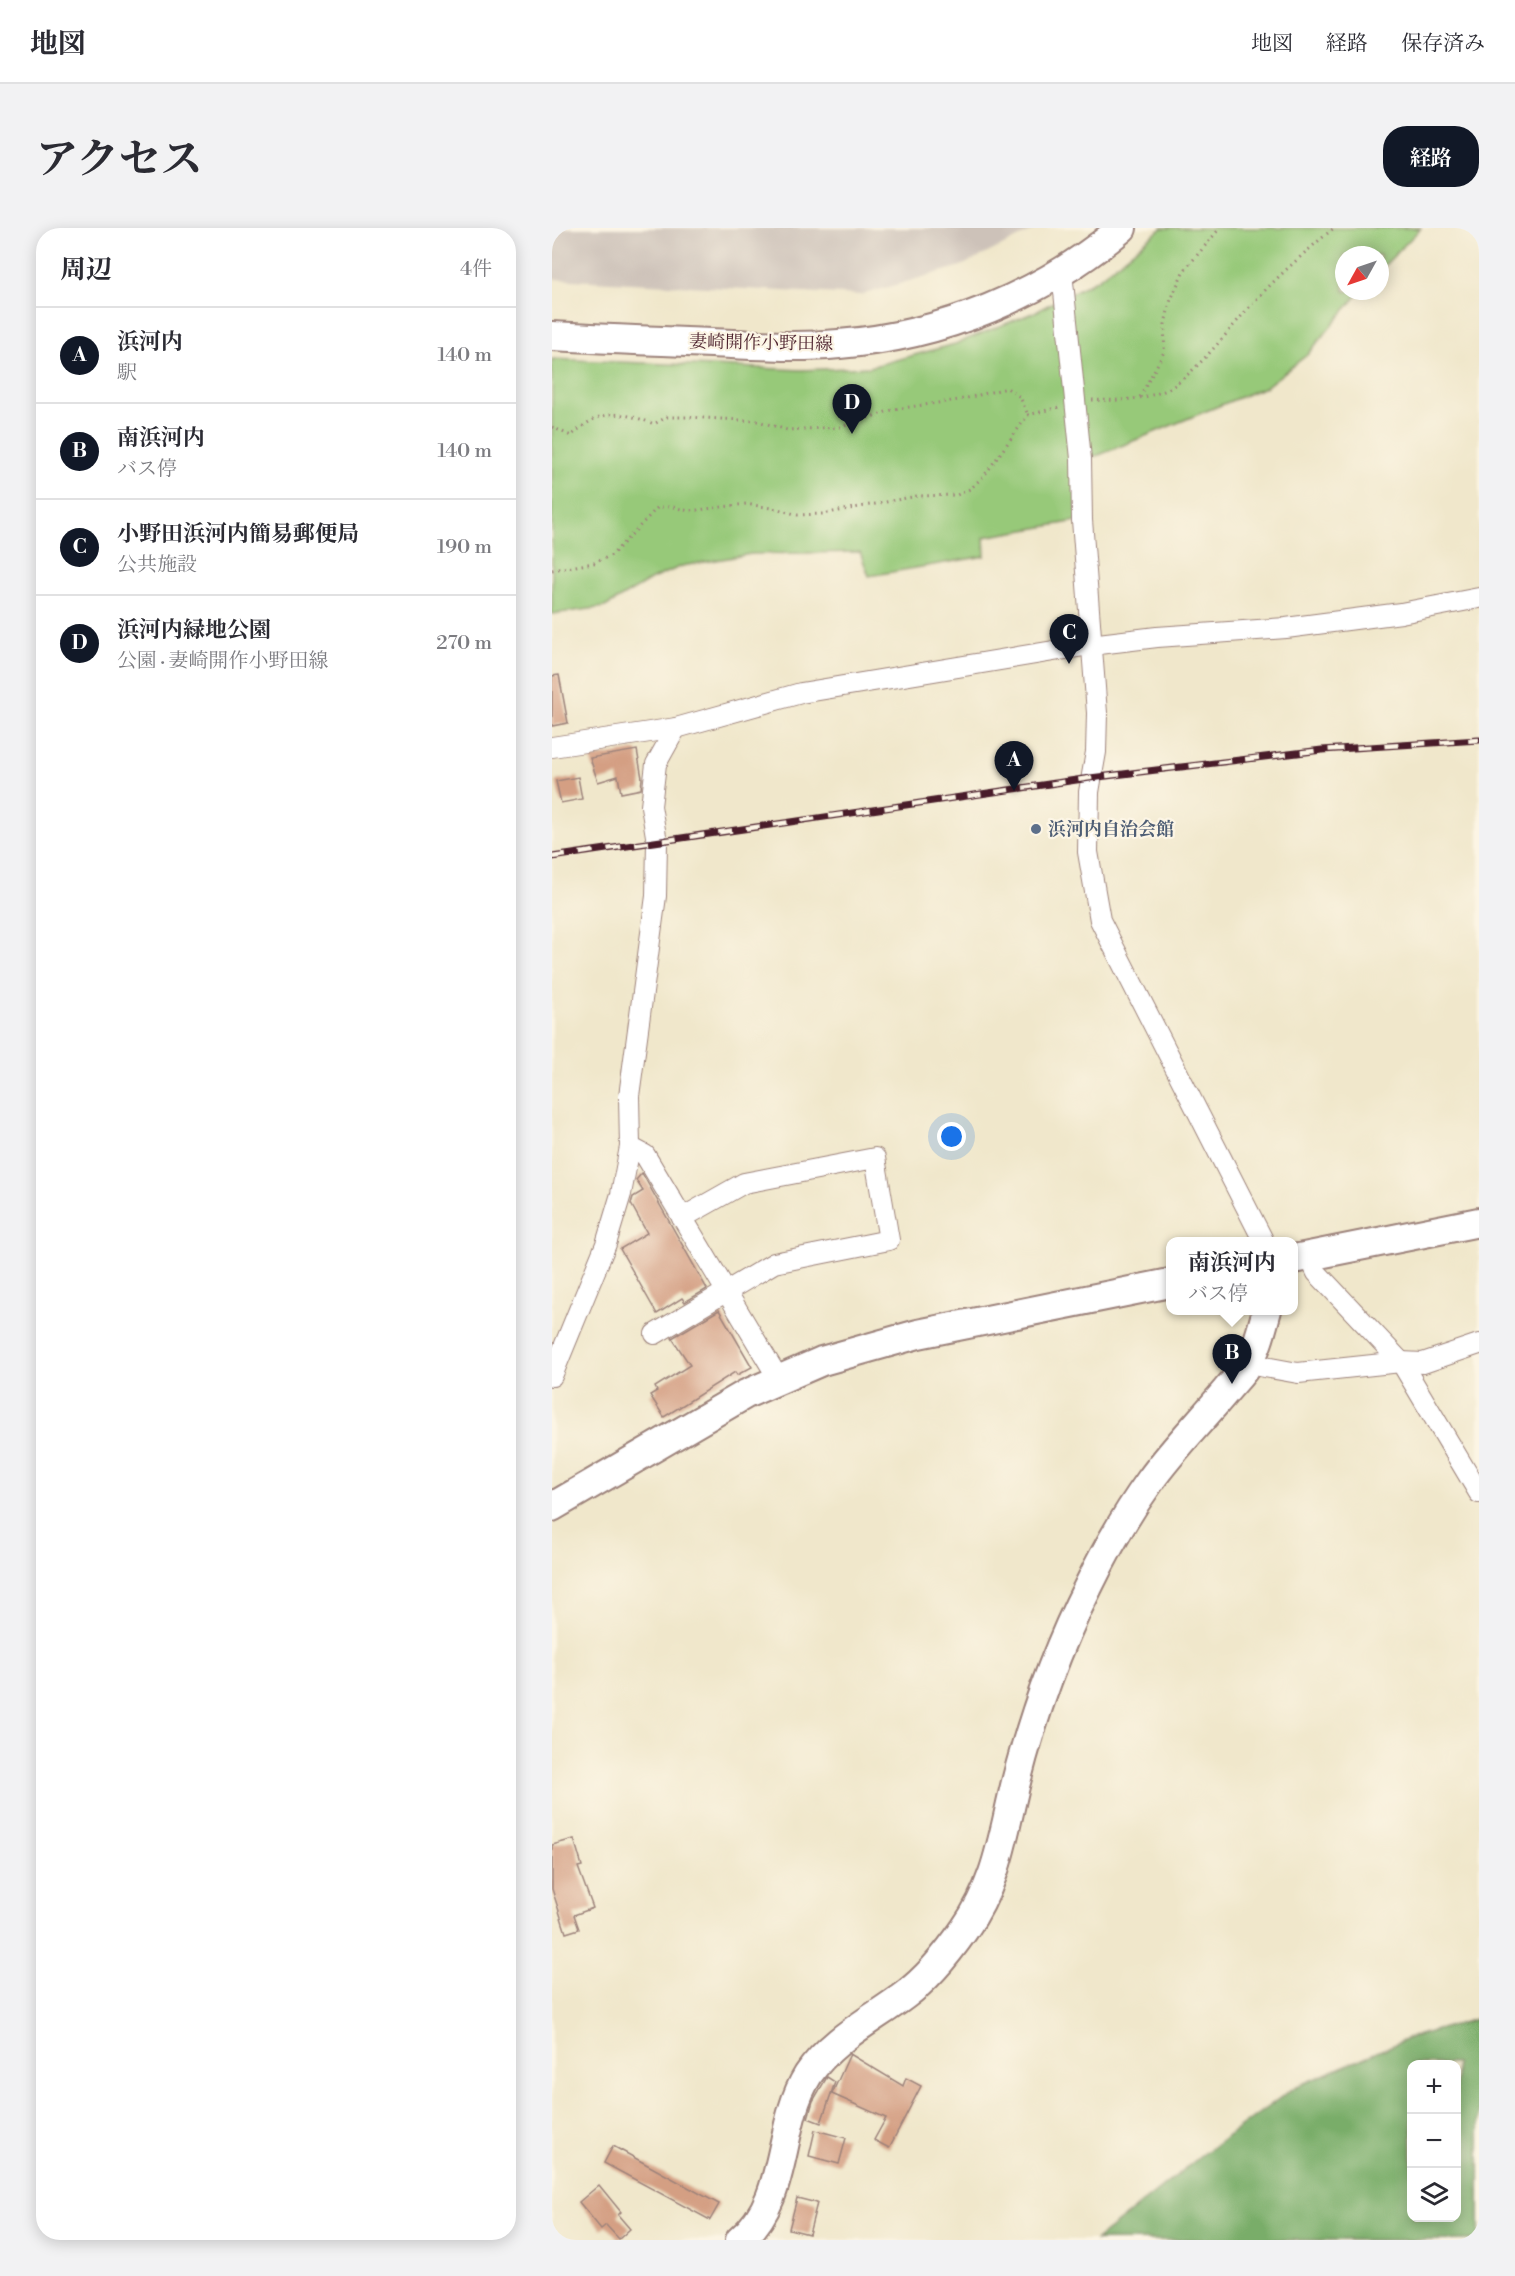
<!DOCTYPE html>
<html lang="ja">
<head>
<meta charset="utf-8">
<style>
  body { margin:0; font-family:"Libre Bodoni","Noto Serif JP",serif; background:#f2f2f3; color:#2b2b33 }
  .controls { position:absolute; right:18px; bottom:18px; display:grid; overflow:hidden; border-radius:12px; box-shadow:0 3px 15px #0003 }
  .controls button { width:54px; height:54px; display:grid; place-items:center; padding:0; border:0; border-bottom:2px solid #e1e1e2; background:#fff; color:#2b2b33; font:30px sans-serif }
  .compass { position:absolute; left:783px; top:18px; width:54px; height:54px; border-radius:50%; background:#fff; box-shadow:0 3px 15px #0003; rotate:230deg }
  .you { position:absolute; left:400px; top:909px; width:21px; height:21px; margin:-15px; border:4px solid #fff; border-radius:50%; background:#1a73e8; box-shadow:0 0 0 9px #1a73e833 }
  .badge { display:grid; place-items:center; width:39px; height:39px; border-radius:50%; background:#111827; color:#fff; font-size:20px; font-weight:700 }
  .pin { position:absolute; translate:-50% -50px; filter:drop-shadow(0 2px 3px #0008) }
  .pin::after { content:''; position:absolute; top:32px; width:21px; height:18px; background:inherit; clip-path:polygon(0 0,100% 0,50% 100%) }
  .popup { position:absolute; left:614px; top:1009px; width:132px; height:78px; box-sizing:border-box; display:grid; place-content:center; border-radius:12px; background:#fff; filter:drop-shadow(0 2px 4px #0005); font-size:20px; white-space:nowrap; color:#7c7c81 }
  .popup b { font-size:22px; color:#2b2b33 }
  .popup::after { content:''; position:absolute; left:50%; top:100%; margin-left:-12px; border:12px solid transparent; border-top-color:#fff }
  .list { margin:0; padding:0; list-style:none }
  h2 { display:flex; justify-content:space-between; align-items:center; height:78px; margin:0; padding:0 24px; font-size:26px }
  h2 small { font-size:20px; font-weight:400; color:#7c7c81 }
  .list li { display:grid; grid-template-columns:39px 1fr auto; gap:18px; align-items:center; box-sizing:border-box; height:96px; padding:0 24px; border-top:2px solid #e1e1e2 }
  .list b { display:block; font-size:22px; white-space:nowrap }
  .list p { margin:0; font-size:20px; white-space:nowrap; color:#7c7c81 }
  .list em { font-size:20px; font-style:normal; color:#7c7c81 }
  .icon { flex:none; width:33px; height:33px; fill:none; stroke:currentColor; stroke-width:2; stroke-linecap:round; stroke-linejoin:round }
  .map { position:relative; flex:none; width:927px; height:2012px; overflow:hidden; border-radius:24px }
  header { display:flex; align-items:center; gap:36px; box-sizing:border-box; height:84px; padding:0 30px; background:#fff; border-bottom:2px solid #e1e1e2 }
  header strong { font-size:28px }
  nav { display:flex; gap:33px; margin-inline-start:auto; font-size:21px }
  .intro { display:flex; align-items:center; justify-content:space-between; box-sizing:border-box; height:144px; padding:0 36px }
  h1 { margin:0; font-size:42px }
  .button { padding:15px 27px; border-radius:24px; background:#111827; color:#fff; font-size:21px; font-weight:700 }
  main { display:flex; gap:36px; padding:0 36px }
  aside { flex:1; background:#fff; border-radius:24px; box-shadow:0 3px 15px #0003 }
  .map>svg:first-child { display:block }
  .industrial { fill:#cdc2b9 }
  .green { fill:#97c979; stroke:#707452; stroke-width:1.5 }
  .forest { fill:#79ad69; stroke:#62664a; stroke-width:1.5; fill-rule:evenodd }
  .building { fill:#d49f83 }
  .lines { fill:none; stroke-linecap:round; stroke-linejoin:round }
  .street-casing { stroke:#9d837b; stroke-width:22 }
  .secondary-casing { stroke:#9d837b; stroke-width:32 }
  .path { stroke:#9d837b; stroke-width:3; stroke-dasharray:1.5 4.5; stroke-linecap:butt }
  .street { stroke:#fff; stroke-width:20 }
  .secondary { stroke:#fff; stroke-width:28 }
  .rail-casing { stroke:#4a1f2b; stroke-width:7 }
  .rail { stroke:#fcf5e5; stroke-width:4.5; stroke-dasharray:14; stroke-linecap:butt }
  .service-dot { fill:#5c6f8a; stroke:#fcf5e5; stroke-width:2 }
  .labels { text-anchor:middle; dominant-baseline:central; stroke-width:4.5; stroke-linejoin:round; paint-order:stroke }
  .street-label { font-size:18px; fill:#4a1f2b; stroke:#fcf5e5 }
  .service-label { font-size:18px; font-weight:bold; fill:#4e5e75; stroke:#fcf5e5; text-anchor:start }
</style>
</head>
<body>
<header>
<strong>地図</strong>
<nav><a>地図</a><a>経路</a><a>保存済み</a></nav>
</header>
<div class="intro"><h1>アクセス</h1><a class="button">経路</a></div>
<main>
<aside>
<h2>周辺<small>4件</small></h2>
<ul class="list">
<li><span class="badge">A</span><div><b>浜河内</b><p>駅</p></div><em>140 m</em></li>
<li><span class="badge">B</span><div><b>南浜河内</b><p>バス停</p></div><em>140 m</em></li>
<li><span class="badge">C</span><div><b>小野田浜河内簡易郵便局</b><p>公共施設</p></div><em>190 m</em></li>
<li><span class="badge">D</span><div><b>浜河内緑地公園</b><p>公園 · 妻崎開作小野田線</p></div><em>270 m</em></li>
</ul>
</aside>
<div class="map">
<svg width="927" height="2012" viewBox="0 0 927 2012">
  <rect width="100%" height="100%" fill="#fcf5e5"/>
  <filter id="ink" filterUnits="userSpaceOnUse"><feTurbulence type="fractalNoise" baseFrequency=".0167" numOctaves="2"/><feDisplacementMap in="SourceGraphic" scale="12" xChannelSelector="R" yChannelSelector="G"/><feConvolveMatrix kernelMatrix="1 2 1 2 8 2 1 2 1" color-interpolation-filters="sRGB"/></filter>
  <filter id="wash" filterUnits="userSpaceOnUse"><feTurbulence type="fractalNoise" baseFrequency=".008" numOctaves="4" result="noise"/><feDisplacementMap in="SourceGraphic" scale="24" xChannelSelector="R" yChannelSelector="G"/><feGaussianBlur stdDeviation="1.35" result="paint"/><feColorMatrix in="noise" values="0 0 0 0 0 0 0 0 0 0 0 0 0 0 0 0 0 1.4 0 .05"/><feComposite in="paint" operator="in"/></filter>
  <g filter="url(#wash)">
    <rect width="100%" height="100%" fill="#f0e7cb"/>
    <path class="industrial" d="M0,0H486L409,38L309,67L0,51Z"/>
    <path class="green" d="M610,0H869L828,42V27H792V63H809L755,127L713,159L547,227L529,231L530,292L432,309L433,328L317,348L308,324L199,326L130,338L100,351L53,379L0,386V131L249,142L318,139L403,116L483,84L546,51Z"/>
    <path class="forest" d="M927,1790V2012H544L650,1927L743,1859L860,1809ZM860,1836H904V1990H860Z"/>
    <g id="blocks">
      <g class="building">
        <path d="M7,447L16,495L0,498V448Z"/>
        <path d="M85,522L90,550L89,561L69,565L66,548L46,554L38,530Z"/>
        <path d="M26,549L30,571L9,575L4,553Z"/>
        <path d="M90,945L155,1061L133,1074L130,1070L105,1086L68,1021L95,1005L79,976L81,969L91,963L84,952Z"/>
        <path d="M167,1082L200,1139L185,1147L183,1144L112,1189L98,1167L105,1163L103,1159L138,1137L120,1110Z"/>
        <path d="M22,1611L30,1638L26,1639L41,1680L22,1687L27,1701L14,1705L0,1661V1617Z"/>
        <path d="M298,1826L351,1858L354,1850L369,1858L337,1920L322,1912L334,1890L280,1866Z"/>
        <path d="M275,1849L283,1854L269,1895L256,1890L261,1873Z"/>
        <path d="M263,1902L294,1910L287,1936L257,1928Z"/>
        <path d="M61,1918L167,1976L158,1992L52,1935Z"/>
        <path d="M47,1957L69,1984L66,1987L78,2001L67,2011L54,1997L49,2001L27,1974Z"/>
        <path d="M245,1970L265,1975L257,2006L237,2001Z"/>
      </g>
    </g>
  </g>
  <g filter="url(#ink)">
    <use href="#blocks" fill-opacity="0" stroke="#9d837b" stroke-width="1.5"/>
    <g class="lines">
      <g class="street-casing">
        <g id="street">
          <path d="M510,44L529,231L530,292L545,485L544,524L537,564L536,624L548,692L712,1014"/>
          <path d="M0,519L124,500L249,465L538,417L605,409L734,400L849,385L927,370"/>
          <path d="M78,919L93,927L226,1150"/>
          <path d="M757,1028L765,1045L849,1134L927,1265"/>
          <path d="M103,1106L222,1035L337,1012L323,930L192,955L130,990"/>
          <path d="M696,1136L746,1145L849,1134L871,1135L927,1116"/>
          <path d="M0,1148L54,1016L69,966L78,919L77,868L104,668L105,614L99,578L104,536L124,500"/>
        </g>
      </g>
      <g class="secondary-casing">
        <g id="secondary">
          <path d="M0,108C53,111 106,113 160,115C202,117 245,120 287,116C390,108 491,67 570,0"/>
          <path d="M742,1031L927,994"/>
          <path d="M0,1279L194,1166L270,1133L366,1106L618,1055"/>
          <path d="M188,2012C238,1971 224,1898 256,1847C280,1811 320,1792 353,1767C376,1750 396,1725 412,1702C445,1655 450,1612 463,1558C480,1490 505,1420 537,1357C554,1322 575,1285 598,1253C620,1222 648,1194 673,1164C680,1155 691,1145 697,1134C706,1118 710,1100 715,1082"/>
        </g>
      </g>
      <g class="path">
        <path d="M588,169L612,124L613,96L618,74L631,44L668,0"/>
        <path d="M540,172C565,173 589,172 612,163C639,152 680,98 701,75C726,48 754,23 782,0"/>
        <path d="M0,199L19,208C48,181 66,182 102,196L115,189H135L206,193L235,202L289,199L343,181L407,172L455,160L468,169L476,187"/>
        <path d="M0,342L42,335L60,327L106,279H121L137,283L194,276L226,281L246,287L271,286L365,268L405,267L418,261L432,248L476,187L507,179"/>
      </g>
      <use href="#street" class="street"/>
      <use href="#secondary" class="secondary"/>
      <g class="rail-casing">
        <path id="rail" d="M0,629L538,550L770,522L927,512"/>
      </g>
      <use href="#rail" class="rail"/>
    </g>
  </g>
  <circle class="service-dot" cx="484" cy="601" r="6"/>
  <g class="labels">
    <g class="street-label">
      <text transform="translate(209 115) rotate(1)">妻崎開作小野田線</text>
    </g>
    <g class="service-label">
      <text x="496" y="601">浜河内自治会館</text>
    </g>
  </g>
</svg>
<div class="controls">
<button>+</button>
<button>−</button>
<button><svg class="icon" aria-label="layers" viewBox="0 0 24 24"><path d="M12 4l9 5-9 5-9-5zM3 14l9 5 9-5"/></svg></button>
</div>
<svg class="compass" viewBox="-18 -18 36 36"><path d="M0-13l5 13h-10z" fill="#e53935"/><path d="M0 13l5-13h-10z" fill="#7c7c81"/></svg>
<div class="you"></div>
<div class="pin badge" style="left:462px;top:563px">A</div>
<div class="pin badge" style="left:680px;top:1156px">B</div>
<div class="popup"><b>南浜河内</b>バス停</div>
<div class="pin badge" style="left:517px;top:436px">C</div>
<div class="pin badge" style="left:300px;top:206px">D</div>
</div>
</main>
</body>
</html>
